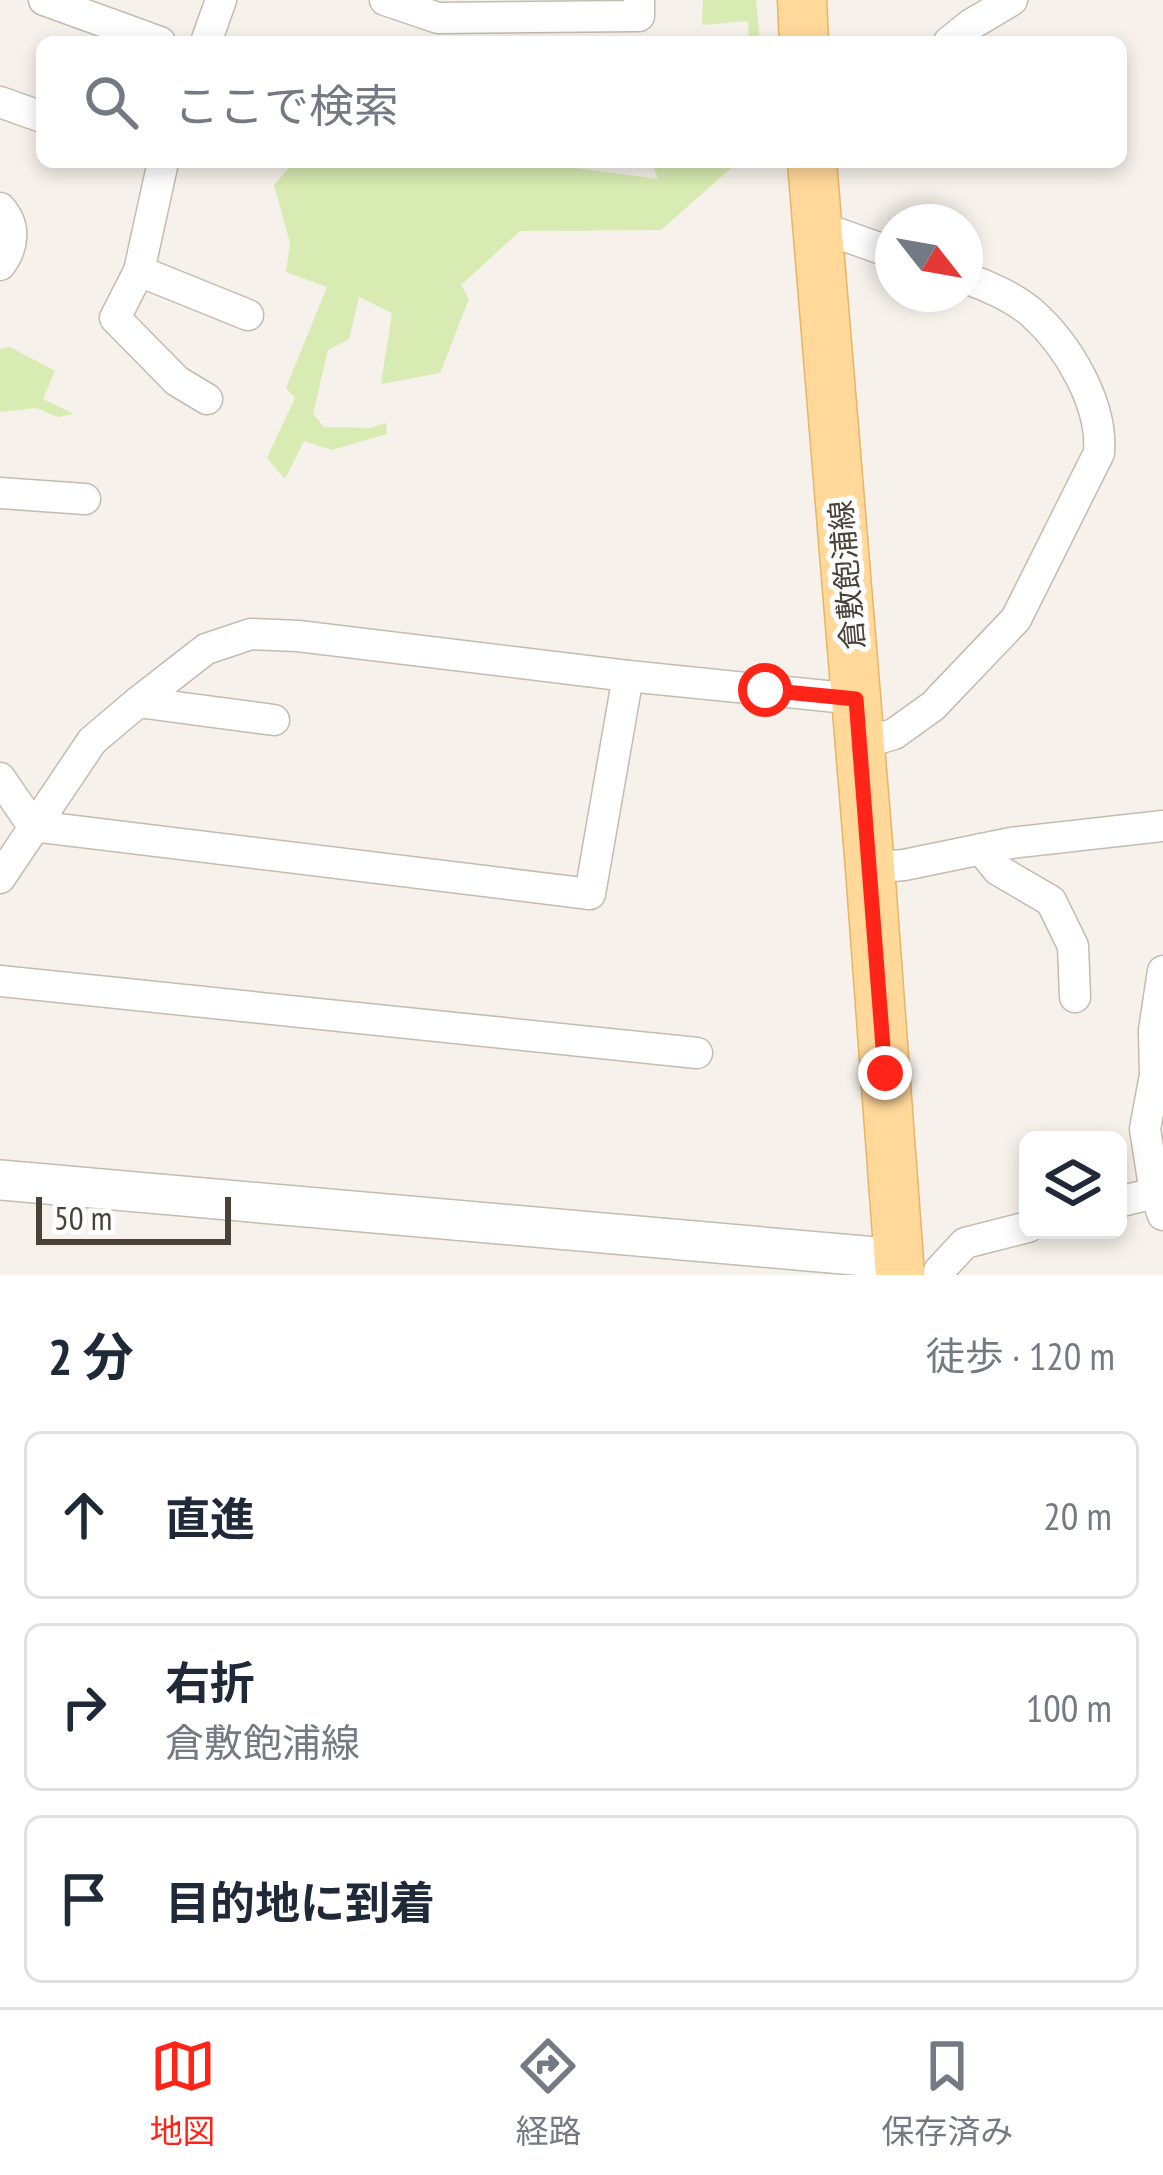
<!DOCTYPE html>
<html lang="ja">
<head>
<meta charset="utf-8">
<style>
  body { margin:0; font-family:"PT Sans Narrow","Noto Sans JP",sans-serif; background:#f2f2f3; color:#1f2937 }
  .controls { position:absolute; right:36px; bottom:36px; display:grid; overflow:hidden; border-radius:18px; box-shadow:0 6px 18px #0003 }
  .controls button { width:108px; height:108px; display:grid; place-items:center; padding:0; border:0; border-bottom:3px solid #e0e1e3; background:#fff; color:#1f2937; font:60px sans-serif }
  .compass { position:absolute; left:875px; top:204px; width:108px; height:108px; border-radius:50%; background:#fff; box-shadow:0 6px 18px #0003; rotate:121deg }
  .scale { position:absolute; left:36px; bottom:30px; width:195px; box-sizing:border-box; padding-left:12px; border:6px solid #4b4138; border-top:0; font-size:33px; line-height:42px; white-space:nowrap; color:#4b4138; -webkit-text-stroke:9px #fff; paint-order:stroke }
  .stop { position:absolute; width:36px; height:36px; margin:-27px; border:9px solid #ff2418; border-radius:50%; background:#fff }
  .stop.end { background:#ff2418; border-color:#fff; box-shadow:0 3px 12px #0008 }
  .list { margin:0; padding:0; list-style:none }
  h2 { display:flex; justify-content:space-between; align-items:center; height:156px; margin:0; padding:0 48px; font-size:51px }
  h2 small { font-size:39px; font-weight:400; color:#747a83 }
  .list li { display:grid; grid-template-columns:78px 1fr auto; gap:36px; align-items:center; box-sizing:border-box; height:168px; margin:0 24px 24px; padding:0 24px; border:3px solid #e0e1e3; border-radius:18px }
  .list b { display:block; font-size:45px; white-space:nowrap }
  .list p { margin:0; font-size:39px; white-space:nowrap; color:#747a83 }
  .list em { font-size:39px; font-style:normal; color:#747a83 }
  .icon { flex:none; width:66px; height:66px; fill:none; stroke:currentColor; stroke-width:2; stroke-linecap:round; stroke-linejoin:round }
  .map { position:relative; flex:none; width:1163px; height:1275px; overflow:hidden }
  .search { position:absolute; background:#fff; box-shadow:0 6px 18px #0003; left:36px; right:36px; top:36px; height:132px; display:flex; align-items:center; gap:30px; box-sizing:border-box; padding:0 42px; border-radius:18px; color:#747a83; font-size:45px }
  .sheet { height:732px; background:#fff }
  nav { display:flex; justify-content:space-around; align-items:center; box-sizing:border-box; height:168px; border-top:3px solid #e0e1e3; background:#fff; font-size:33px; color:#747a83 }
  nav a { display:grid; justify-items:center; gap:6px }
  nav .on { color:#ff2418 }
  .map>svg:first-child { display:block }
  .green { fill:#d7ebb2 }
  .lines { fill:none; stroke-linecap:round; stroke-linejoin:round }
  .minor-casing { stroke:#c5bbaf; stroke-width:33 }
  .tertiary-casing { stroke:#c5bbaf; stroke-width:42 }
  .primary-casing { stroke:#eab464; stroke-width:51 }
  .minor { stroke:#fff; stroke-width:30 }
  .tertiary { stroke:#fff; stroke-width:39 }
  .primary { stroke:#ffd89a; stroke-width:48 }
  .route { stroke:#ff2418; stroke-width:15 }
  .labels { text-anchor:middle; dominant-baseline:central; stroke-width:10; stroke-linejoin:round; paint-order:stroke }
  .street-label { font-size:30px; fill:#4b4138; stroke:#fff }
</style>
</head>
<body>
<div class="map">
<svg width="1163" height="1275" viewBox="0 0 1163 1275">
  <rect width="100%" height="100%" fill="#f6f1ea"/>
  <g class="green">
    <path d="M703,0H756L760,42H749L748,21L702,25Z"/>
    <path d="M294,162H531L658,179L652,162H738L661,230L520,231L461,285L469,299L440,373L381,384L392,313L359,297L349,339L328,350L313,414L324,427L370,428L386,423L387,434L332,450L304,441L285,479L267,458L295,398L286,388L327,287L286,272L290,243L274,185Z"/>
    <path d="M10,347L55,371L43,399L74,414L58,417L36,408L0,412V349Z"/>
  </g>
  <g class="lines">
    <g class="minor-casing">
      <g id="minor">
        <path d="M44,0L160,42"/>
        <path d="M385,0L438,18L639,16V0"/>
        <path d="M206,42L221,0"/>
        <path d="M949,42L970,25L1012,0"/>
        <path d="M0,102L42,117"/>
        <path d="M163,162L139,271L115,318L177,381L207,399"/>
        <path d="M0,208C16,225 14,247 0,265"/>
        <path d="M817,226L893,253"/>
        <path d="M139,271L248,315"/>
        <path d="M0,493L85,499"/>
        <path d="M138,702L274,720"/>
        <path d="M860,744L894,734L933,706L1016,619L1099,453C1103,404 1068,345 1032,313C1015,298 986,285 965,278"/>
        <path d="M0,778L33,826L590,894L628,676"/>
        <path d="M981,849L998,870L1051,901L1073,946L1075,997"/>
        <path d="M870,868L904,865L1011,843L1163,826"/>
        <path d="M0,878L92,741L138,702L206,649L251,634L298,636L628,676L856,699"/>
        <path d="M1163,971L1154,1030L1155,1075L1145,1129L1155,1193L1163,1215"/>
        <path d="M0,981L697,1053"/>
        <path d="M1118,1202L1155,1193"/>
        <path d="M939,1271L965,1243L1028,1227"/>
      </g>
    </g>
    <g class="tertiary-casing">
      <path id="tertiary" d="M0,1180L899,1259"/>
    </g>
    <g class="primary-casing">
      <g id="primary">
        <path d="M802,0L804,42"/>
        <path d="M812,162L870,868L900,1275"/>
      </g>
    </g>
    <use href="#minor" class="minor"/>
    <use href="#tertiary" class="tertiary"/>
    <use href="#primary" class="primary"/>
  </g>
  <g class="lines">
    <path class="route" d="M765,690L856,699L885,1073"/>
  </g>
  <g class="labels">
    <g class="street-label">
      <text transform="translate(846 575) rotate(-95)">倉敷飽浦線</text>
    </g>
  </g>
</svg>
<div class="controls">
<button><svg class="icon" aria-label="layers" viewBox="0 0 24 24"><path d="M12 4l9 5-9 5-9-5zM3 14l9 5 9-5"/></svg></button>
</div>
<svg class="compass" viewBox="-18 -18 36 36"><path d="M0-13l5 13h-10z" fill="#e53935"/><path d="M0 13l5-13h-10z" fill="#747a83"/></svg>
<div class="scale">50 m</div>
<div class="stop" style="left:765px;top:690px"></div>
<div class="stop end" style="left:885px;top:1073px"></div>
<div class="search"><svg class="icon" aria-label="search" viewBox="0 0 24 24"><circle cx="10" cy="10" r="6"/><path d="M15 15l6 6"/></svg>ここで検索</div>
</div>
<section class="sheet">
<h2>2 分<small>徒歩 · 120 m</small></h2>
<ul class="list">
<li><svg class="icon" aria-label="ahead" viewBox="0 0 24 24"><path d="M12 20V5M6 11l6-6 6 6"/></svg><div><b>直進</b></div><em>20 m</em></li>
<li><svg class="icon" aria-label="right" viewBox="0 0 24 24"><path d="M7 20v-9h11M14 6l5 5-5 5"/></svg><div><b>右折</b><p>倉敷飽浦線</p></div><em>100 m</em></li>
<li><svg class="icon" aria-label="arrive" viewBox="0 0 24 24"><path d="M6 21V4h12l-3 4 3 4H6"/></svg><div><b>目的地に到着</b></div></li>
</ul>
</section>
<nav>
<a class="on"><svg class="icon" aria-label="map" viewBox="0 0 24 24"><path d="M3 6l6-2 6 2 6-2v14l-6 2-6-2-6 2zM9 4v14M15 6v14"/></svg>地図</a>
<a><svg class="icon" aria-label="directions" viewBox="0 0 24 24"><path d="M12 3l9 9-9 9-9-9zM9 14v-3h6M13 9l2 2-2 2"/></svg>経路</a>
<a><svg class="icon" aria-label="saved" viewBox="0 0 24 24"><path d="M7 4h10v16l-5-4-5 4z"/></svg>保存済み</a>
</nav>
</body>
</html>
